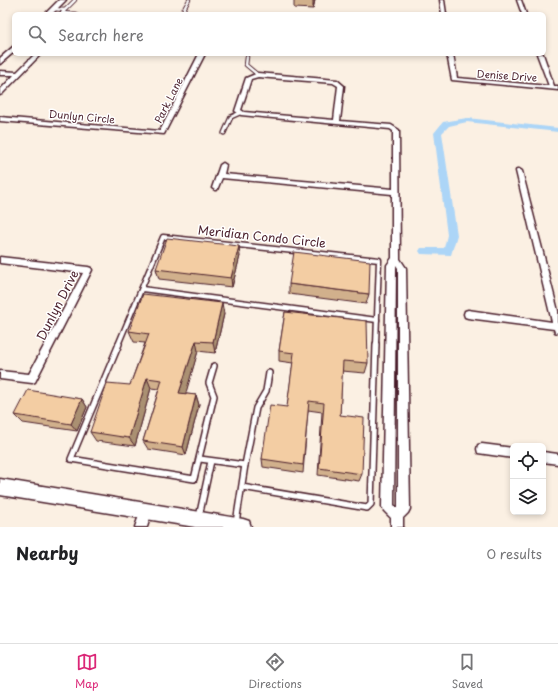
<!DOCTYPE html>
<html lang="en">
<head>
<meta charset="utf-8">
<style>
  body { margin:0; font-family:"Playpen Sans",sans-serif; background:#f2f2f2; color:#202124 }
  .controls { position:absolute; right:12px; bottom:12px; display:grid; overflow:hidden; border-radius:6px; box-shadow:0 2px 6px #0003 }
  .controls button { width:36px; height:36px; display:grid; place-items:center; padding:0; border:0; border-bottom:1px solid #e0e0e0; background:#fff; color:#202124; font:20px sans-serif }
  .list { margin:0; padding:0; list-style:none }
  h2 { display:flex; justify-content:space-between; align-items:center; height:52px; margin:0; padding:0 16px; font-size:17px }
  h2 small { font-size:13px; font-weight:400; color:#757577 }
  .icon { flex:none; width:22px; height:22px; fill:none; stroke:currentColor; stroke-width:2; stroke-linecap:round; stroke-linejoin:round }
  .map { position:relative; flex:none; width:558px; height:527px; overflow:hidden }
  .search { position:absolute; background:#fff; box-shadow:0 2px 6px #0003; left:12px; right:12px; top:12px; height:44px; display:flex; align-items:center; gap:10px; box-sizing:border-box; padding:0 14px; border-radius:6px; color:#757577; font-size:15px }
  .sheet { height:116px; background:#fff }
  nav { display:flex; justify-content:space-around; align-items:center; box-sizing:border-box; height:56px; border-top:1px solid #e0e0e0; background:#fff; font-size:11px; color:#757577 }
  nav a { display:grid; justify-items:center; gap:2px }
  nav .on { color:#db2777 }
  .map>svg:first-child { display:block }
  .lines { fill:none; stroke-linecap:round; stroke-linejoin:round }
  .canal { fill:#acd5f7; fill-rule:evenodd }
  .lane-far3-casing { stroke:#4a1f2b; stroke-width:4.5 }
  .lane-far2-casing { stroke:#4a1f2b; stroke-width:5.5 }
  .lane-far1-casing { stroke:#4a1f2b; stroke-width:7 }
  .lane-casing { stroke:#4a1f2b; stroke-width:8 }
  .street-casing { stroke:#4a1f2b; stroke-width:3 }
  .secondary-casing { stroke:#4a1f2b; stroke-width:3 }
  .lane-far3 { stroke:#fff; stroke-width:2.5 }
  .lane-far2 { stroke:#fff; stroke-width:3 }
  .lane-far1 { stroke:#fff; stroke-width:4 }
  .lane { stroke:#fff; stroke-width:5 }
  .street { fill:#fff; fill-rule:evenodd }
  .secondary { fill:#fff; fill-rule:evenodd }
  .wall { fill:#d1b08c; stroke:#4a1f2b }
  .shaded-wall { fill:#aa9072; stroke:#4a1f2b }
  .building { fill:#f3cda3; stroke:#4a1f2b }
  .labels { text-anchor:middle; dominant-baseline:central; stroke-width:3; stroke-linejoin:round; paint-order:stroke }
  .far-street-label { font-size:10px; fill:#4a1f2b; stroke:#fff }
  .street-label { font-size:12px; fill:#4a1f2b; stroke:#fff }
</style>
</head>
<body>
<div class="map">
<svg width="558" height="527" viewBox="0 0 558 527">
  <rect width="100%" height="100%" fill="#fbf0e3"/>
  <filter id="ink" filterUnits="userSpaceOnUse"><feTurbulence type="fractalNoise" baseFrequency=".025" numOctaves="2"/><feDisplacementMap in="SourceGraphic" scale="8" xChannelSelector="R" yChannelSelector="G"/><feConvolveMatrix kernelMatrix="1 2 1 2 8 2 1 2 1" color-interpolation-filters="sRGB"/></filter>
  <g filter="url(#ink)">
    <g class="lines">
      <path class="canal" d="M467,118L558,128V132L467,122L449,126L442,133L457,235L451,255L421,254L419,251L421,248H444L447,235L434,133L443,122Z"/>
      <g class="lane-far3-casing">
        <g id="lane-far3">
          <path d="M75,0L62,13L76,14"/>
          <path d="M53,9L65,10"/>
          <path d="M181,14L189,0"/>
          <path d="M247,57L246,65L258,75"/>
        </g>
      </g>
      <g class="lane-far2-casing">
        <path id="lane-far2" d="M224,133L231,117L240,113"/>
      </g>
      <g class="lane-far1-casing">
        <g id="lane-far1">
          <path d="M142,289L377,320"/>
          <path d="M118,345L163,237L379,260L376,345"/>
        </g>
      </g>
      <g class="lane-casing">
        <g id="lane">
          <path d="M119,344L71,459L194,479L214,396L209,383L214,366"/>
          <path d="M200,459L245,465L236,523"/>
          <path d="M245,465L256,408L266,391L269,373"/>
          <path d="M242,487L367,508L371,504L376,344"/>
          <path d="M199,517L211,461"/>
        </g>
      </g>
      <g class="street-casing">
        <g id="street">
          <path d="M440,0H444L446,14H442Z"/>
          <path d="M517,0H521L526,14H522Z"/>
          <path d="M35,54H41L2,94L0,95V90L14,75H0V71L17,72Z"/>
          <path d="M199,54H205L164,134L0,121V117L160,131Z"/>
          <path d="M447,54H453L457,78L549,86L537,54H543L554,86H558V90L452,80Z"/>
          <path d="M258,73L337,80L344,86L340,121L391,125L399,130L400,259L406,268L410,509L408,513L403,518V527H391V518L384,511L382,507L387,265L392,258V194L222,178L217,190H215L212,188L220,165L223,163L226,165L224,174L393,189V131L390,129L241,115L235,111L246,78ZM258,77L333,83L338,86L334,120L244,112L241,110L251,79ZM396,265L398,268V507L397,508L394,505Z"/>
          <path d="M517,169H519L522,171L558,311V333L555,332L554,329L468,318L465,317L464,314L465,311L468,310L552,322L516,171Z"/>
          <path d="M0,257L88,267L91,268L92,270L35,382L32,383L0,379V371L29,374L83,273L0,263Z"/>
          <path d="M482,444L513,448V458L478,453L477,449L478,445Z"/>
          <path d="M543,452L558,454V464L543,462Z"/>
          <path d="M146,505L150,507L152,511L147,527H135L142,507Z"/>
        </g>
      </g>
      <g class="secondary-casing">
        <g id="secondary">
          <path d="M59,0H66L52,14H45Z"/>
          <path d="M14,46V52L0,64V58Z"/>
          <path d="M0,479L243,519L249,521L251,527H195L0,495Z"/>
        </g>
      </g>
      <use href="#lane-far3" class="lane-far3"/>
      <use href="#lane-far2" class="lane-far2"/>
      <use href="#lane-far1" class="lane-far1"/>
      <use href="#lane" class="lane"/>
      <use href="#street" class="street"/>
      <use href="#secondary" class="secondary"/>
    </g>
    <g class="wall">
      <path d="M294,0H315L313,9L294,8Z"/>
      <path d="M240,256L232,287L159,279L156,269Z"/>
      <path d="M289,284L369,294L366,304L289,294Z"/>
      <path d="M285,312L368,363L365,373L342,371L340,415L362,474L359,481L318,475L322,412L308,410L303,473L263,467L262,459L287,407L293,363L279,361V351Z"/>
      <path d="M224,314L215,353L198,351L185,394L196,395L199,405L186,455L148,449L143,441L159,389L151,388L135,446L96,441L90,432L130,385L145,343L134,342L129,331Z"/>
      <path d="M82,399L87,407L77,431L23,423L15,415Z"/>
    </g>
    <g class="shaded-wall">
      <path d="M313,0H315L313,9Z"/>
      <path d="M239,246L240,256L232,287L231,278Z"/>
      <path d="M222,303L224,314L215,353L213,342Z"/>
      <path d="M196,341L198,351L183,403L179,393Z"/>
      <path d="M147,378L151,388L135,446L129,438Z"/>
      <path d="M196,395L199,405L186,455L183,447Z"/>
      <path d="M82,399L87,407L77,431L71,424Z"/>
    </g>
    <g class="building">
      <path d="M167,238L239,246L231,278L156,269Z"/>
      <path d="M294,252L370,261L369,294L289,284Z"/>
      <path d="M143,294L222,303L213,342L196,341L179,393L196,395L183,447L143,441L162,380L147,378L129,438L90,432L107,383L130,385L149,334L129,331Z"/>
      <path d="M285,312L367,321L368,363L343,361L340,415L364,418L362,474L319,468L324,403L309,401L303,465L262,459L270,405L287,407L294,353L279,351Z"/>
      <path d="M28,390L82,399L71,424L15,415Z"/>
    </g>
  </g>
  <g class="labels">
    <g class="far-street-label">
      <text transform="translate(507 75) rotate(4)">Denise Drive</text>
      <text transform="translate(168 100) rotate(-63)">Park Lane</text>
      <text transform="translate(82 116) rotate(5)">Dunlyn Circle</text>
    </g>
    <g class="street-label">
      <text transform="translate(262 236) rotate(6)">Meridian Condo Circle</text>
      <text transform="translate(57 305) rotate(-63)">Dunlyn Drive</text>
    </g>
  </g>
</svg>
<div class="controls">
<button><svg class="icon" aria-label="locate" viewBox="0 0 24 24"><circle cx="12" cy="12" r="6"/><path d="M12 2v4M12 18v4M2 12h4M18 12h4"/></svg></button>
<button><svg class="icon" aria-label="layers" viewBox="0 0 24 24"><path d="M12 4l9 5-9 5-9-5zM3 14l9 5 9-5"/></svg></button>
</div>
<div class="search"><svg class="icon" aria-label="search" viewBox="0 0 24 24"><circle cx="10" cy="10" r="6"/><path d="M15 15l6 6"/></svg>Search here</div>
</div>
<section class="sheet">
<h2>Nearby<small>0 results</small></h2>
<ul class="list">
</ul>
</section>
<nav>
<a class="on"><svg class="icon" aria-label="map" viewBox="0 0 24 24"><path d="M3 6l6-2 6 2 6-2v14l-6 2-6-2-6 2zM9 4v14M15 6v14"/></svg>Map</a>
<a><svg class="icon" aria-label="directions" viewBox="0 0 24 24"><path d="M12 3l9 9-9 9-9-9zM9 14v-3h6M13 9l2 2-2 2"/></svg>Directions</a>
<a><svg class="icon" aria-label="saved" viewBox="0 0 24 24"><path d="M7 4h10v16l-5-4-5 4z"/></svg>Saved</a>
</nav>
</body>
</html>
